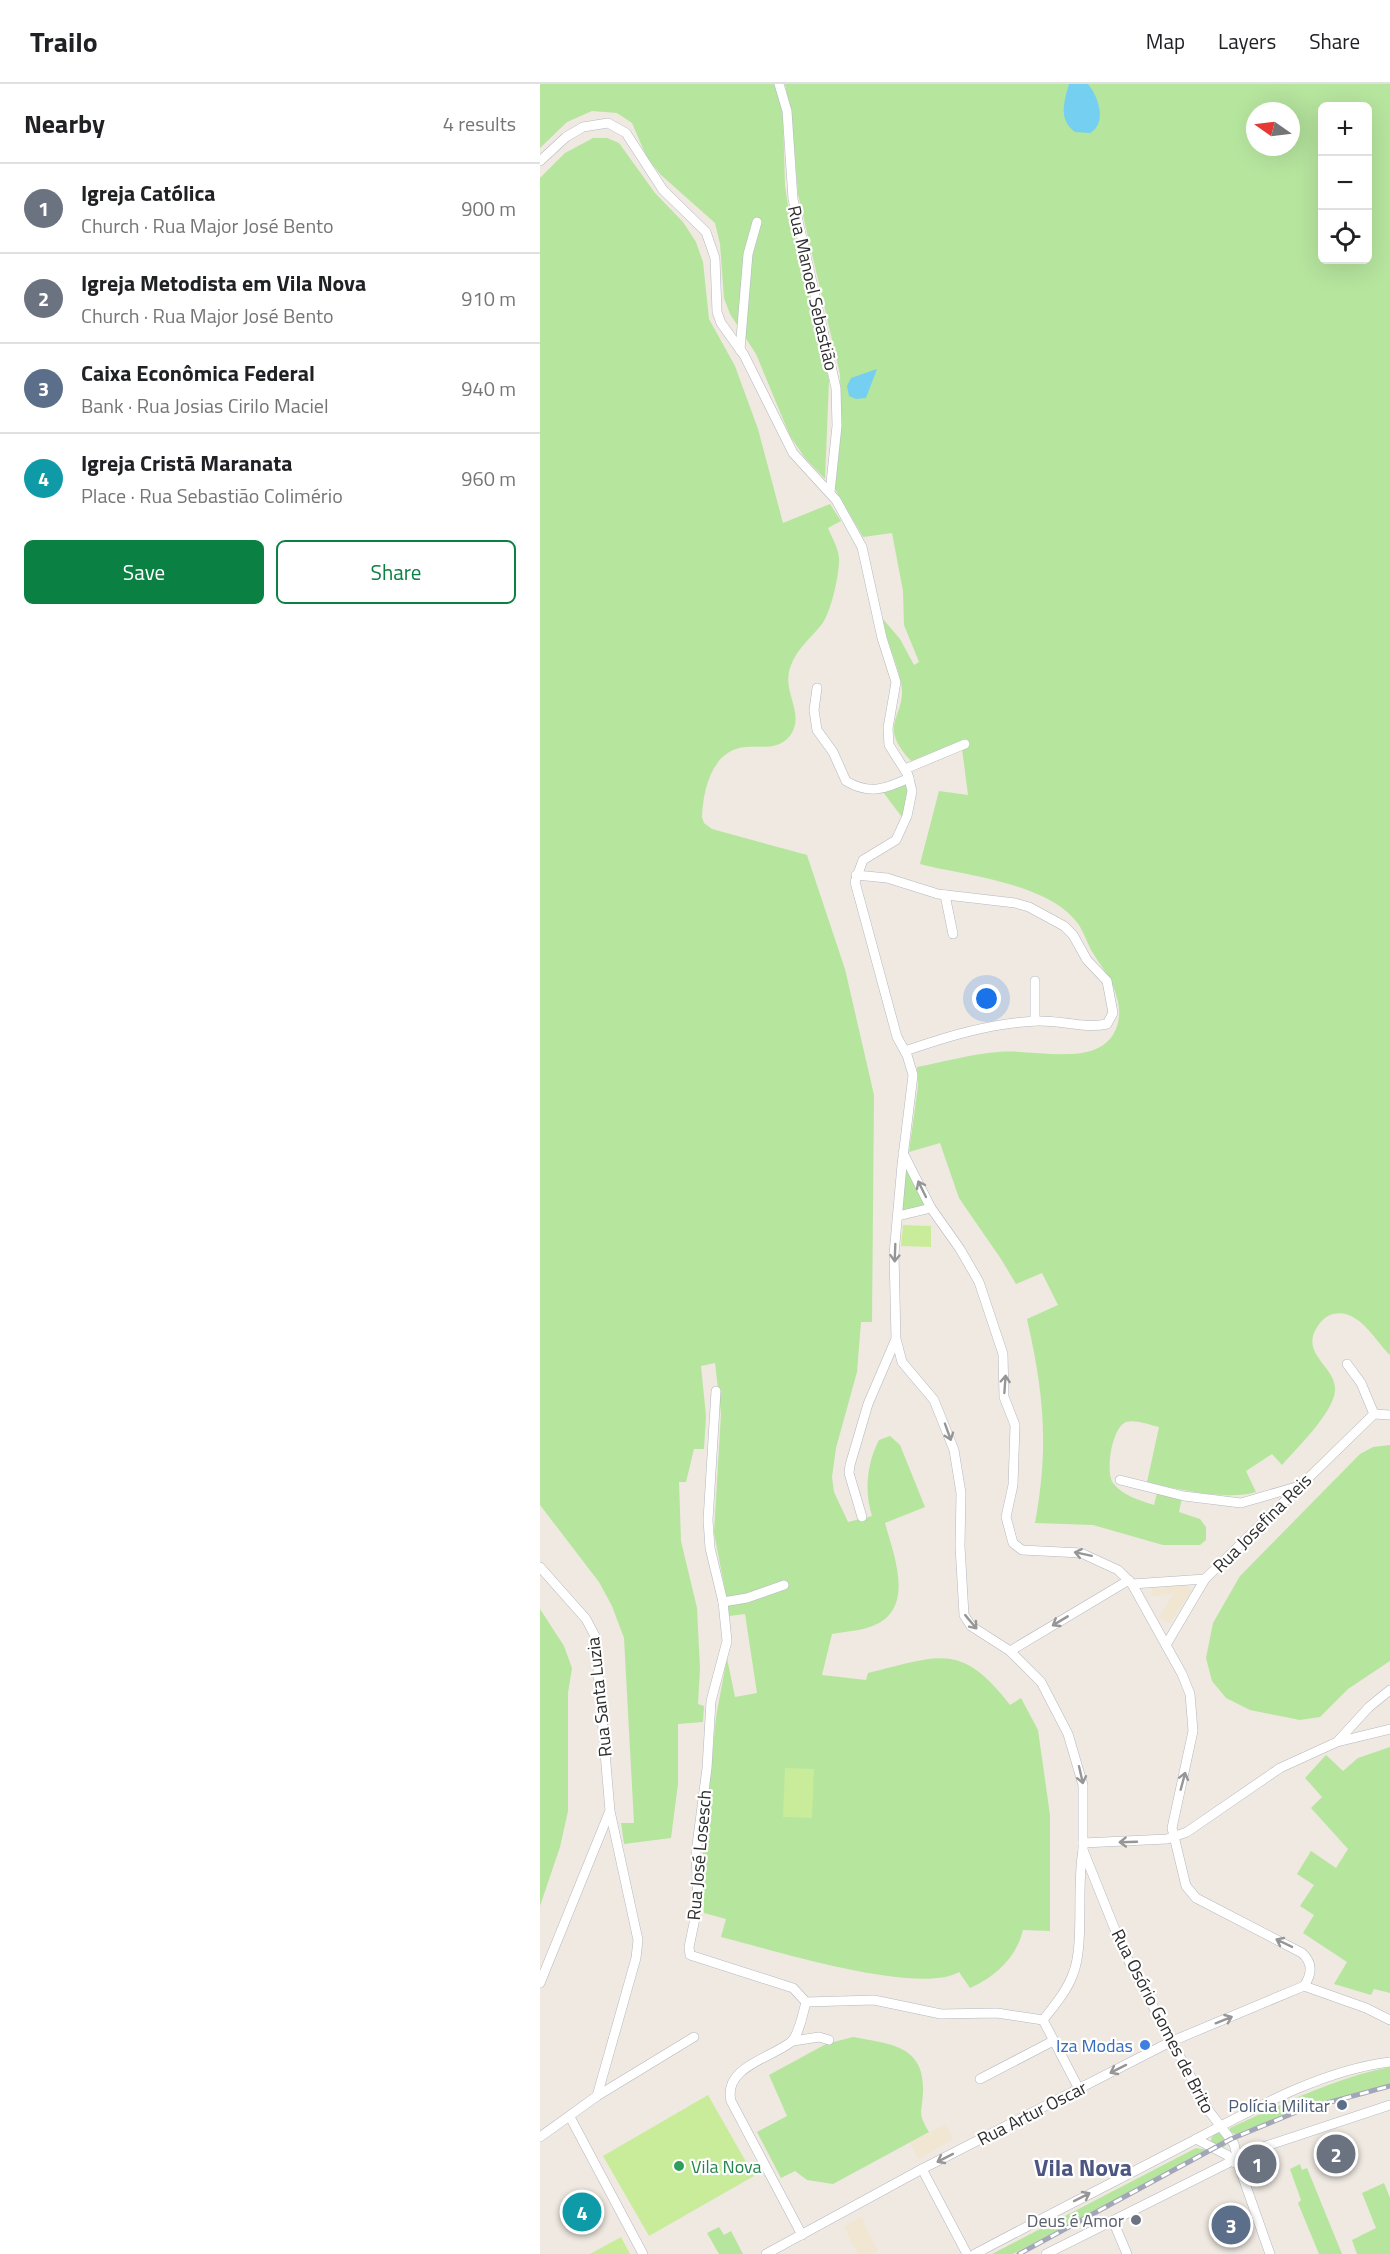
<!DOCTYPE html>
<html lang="en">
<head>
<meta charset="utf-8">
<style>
  body { margin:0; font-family:"Titillium Web",sans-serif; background:#f2f2f2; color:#202124 }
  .controls { position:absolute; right:18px; top:18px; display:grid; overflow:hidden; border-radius:9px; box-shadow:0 6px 24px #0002 }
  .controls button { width:54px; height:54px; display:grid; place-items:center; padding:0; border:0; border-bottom:2px solid #e0e0e0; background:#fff; color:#202124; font:30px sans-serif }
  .compass { position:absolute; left:706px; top:18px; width:54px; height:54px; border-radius:50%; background:#fff; box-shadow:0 6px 24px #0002; rotate:284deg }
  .you { position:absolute; left:447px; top:915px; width:21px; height:21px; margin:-15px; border:4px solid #fff; border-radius:50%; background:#1a73e8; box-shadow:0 0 0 9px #1a73e833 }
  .badge { display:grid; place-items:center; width:39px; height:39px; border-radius:50%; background:#0b8043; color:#fff; font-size:20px; font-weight:700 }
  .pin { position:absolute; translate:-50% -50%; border:3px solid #fff; box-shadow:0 2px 6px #0006 }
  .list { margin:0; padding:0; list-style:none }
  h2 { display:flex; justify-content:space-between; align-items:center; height:78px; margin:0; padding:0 24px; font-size:26px }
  h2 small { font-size:20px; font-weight:400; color:#757577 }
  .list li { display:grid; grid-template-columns:39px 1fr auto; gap:18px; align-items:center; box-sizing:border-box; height:90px; padding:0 24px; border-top:2px solid #e0e0e0 }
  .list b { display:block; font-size:22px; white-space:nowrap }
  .list p { margin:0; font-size:20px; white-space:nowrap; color:#757577 }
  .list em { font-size:20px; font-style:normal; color:#757577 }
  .actions { display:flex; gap:12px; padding:18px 24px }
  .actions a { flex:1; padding:14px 0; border:2px solid #0b8043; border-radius:9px; text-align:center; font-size:21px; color:#0b8043 }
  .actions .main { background:#0b8043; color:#fff }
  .icon { flex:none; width:33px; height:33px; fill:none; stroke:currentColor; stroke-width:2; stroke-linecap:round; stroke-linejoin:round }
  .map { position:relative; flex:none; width:850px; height:2170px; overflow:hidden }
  header { display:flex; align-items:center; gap:36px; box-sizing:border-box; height:84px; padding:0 30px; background:#fff; border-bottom:2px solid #e0e0e0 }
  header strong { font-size:28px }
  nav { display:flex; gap:33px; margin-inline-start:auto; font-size:21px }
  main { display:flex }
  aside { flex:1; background:#fff }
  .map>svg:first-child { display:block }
  .education { fill:#f0e6d1 }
  .green { fill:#b6e59e; fill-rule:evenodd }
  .pitch { fill:#c9ec9a }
  .water { fill:#75cff0 }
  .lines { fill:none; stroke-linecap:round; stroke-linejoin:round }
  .minor-casing { stroke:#b4b7c1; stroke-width:10 }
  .minor { stroke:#fff; stroke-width:9 }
  .rail-casing { stroke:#a3a6b8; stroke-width:5 }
  .rail { stroke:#fff; stroke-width:3; stroke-dasharray:9; stroke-linecap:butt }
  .oneway { stroke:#969696 }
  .shop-dot { fill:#3f7fe0; stroke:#fff; stroke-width:2 }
  .service-dot { fill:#5c6f8a; stroke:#fff; stroke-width:2 }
  .leisure-dot { fill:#2e9e5b; stroke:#fff; stroke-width:2 }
  .worship-dot { fill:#6b7280; stroke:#fff; stroke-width:2 }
  .labels { text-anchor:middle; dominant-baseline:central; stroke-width:4.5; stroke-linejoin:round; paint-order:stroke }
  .street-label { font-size:18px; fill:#2e2e2e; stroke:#fff }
  .shop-label { font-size:18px; fill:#366cbe; stroke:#fff; text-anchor:end }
  .service-label { font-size:18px; fill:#4e5e75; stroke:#fff; text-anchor:end }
  .leisure-label { font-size:18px; fill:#27864d; stroke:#fff; text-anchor:start }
  .worship-label { font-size:18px; fill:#5b616d; stroke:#fff; text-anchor:end }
  .district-label { font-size:24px; font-weight:bold; fill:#4d5680; stroke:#fff }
</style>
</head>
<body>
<header>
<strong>Trailo</strong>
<nav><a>Map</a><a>Layers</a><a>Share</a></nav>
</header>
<main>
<aside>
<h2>Nearby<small>4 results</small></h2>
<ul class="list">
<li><span class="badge" style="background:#6b7280">1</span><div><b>Igreja Católica</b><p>Church · Rua Major José Bento</p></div><em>900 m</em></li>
<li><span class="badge" style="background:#6b7280">2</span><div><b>Igreja Metodista em Vila Nova</b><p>Church · Rua Major José Bento</p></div><em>910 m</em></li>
<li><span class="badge" style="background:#5c6f8a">3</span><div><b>Caixa Econômica Federal</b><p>Bank · Rua Josias Cirilo Maciel</p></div><em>940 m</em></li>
<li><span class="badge" style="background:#0f9aa8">4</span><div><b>Igreja Cristã Maranata</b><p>Place · Rua Sebastião Colimério</p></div><em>960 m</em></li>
</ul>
<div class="actions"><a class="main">Save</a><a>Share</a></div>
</aside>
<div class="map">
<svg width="850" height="2170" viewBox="0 0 850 2170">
  <rect width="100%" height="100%" fill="#efe9e1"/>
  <g class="education">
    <path d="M644,1500L652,1506L630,1539L619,1534L634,1509L612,1512L613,1502Z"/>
    <path d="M405,2040L413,2055L378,2075L370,2059Z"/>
    <path d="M321,2133L338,2167L333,2170H318L304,2143Z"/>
  </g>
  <g class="green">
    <path d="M0,0H236L243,31L245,102L249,128L289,296L285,395L265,374L250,352L216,270L190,230L184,214L180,160L175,139L121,91L107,74L92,39L77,29L52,27L27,38L0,64Z"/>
    <path d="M245,0H850V1271C835,1257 819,1224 793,1230C785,1232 780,1238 776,1245C761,1271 797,1283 795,1307C793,1329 757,1364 742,1381L732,1370L706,1387L716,1408C688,1417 635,1405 607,1398L619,1343C610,1341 596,1335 586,1338C572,1343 565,1388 573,1399C583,1412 599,1416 614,1421L617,1409L642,1414L639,1428L660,1435L666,1443V1456L660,1461H623L553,1441L495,1439C509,1363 504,1310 487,1235L518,1221L502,1189L476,1200L461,1175L419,1114L400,1059L369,1068L378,1002L377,983C404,978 431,970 458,968C487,965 532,977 558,964C576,956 582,935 578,918C573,894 563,886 551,866C547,858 544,849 539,841C511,799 426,792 380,780L399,707L428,711L421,657L371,677C335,639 368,633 361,599C357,577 346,558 343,535L360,555L374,581L379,578L364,541L363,507L352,449L323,453L295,405L301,346L300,290L258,110L252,37ZM782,22H828V176H782ZM715,27H751V63H715Z"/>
    <path d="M53,54H67L79,59L115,109L143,138L156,158L163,178L169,235L195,282L218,345L243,439L290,420L301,437L288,444C292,454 298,463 299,474C300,488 291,529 282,540C270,555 254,567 249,588C244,611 266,632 249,653C238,666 221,662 206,663C172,665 163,706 162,733L164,739L172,745L267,771L305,885L334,1011L332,1238H321L317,1288L296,1364L292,1393L294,1408L308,1438L332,1432C324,1407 327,1379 339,1356L350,1352L360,1361L385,1423L345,1439C353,1469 375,1521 337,1540C324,1547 307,1547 292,1550L282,1591L326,1596L328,1589C399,1572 421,1557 470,1621L481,1614L498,1646L510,1731V1847L483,1846C476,1874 456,1892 430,1904L419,1888C378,1912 230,1865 181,1853L186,1835L164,1829L163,1767L176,1633L187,1574L195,1613L217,1609L205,1530L189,1532L187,1520L217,1515L248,1504L245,1497L187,1516L174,1449L181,1330L175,1279L161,1282L166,1332L164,1365H154L146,1398H139L141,1457L157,1524L160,1585L158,1620L164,1622L163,1638L138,1640V1700L131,1754L84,1760L81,1739H94L84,1554L72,1522L59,1498L0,1421V94L25,69Z"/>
    <path d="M369,695L365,737L343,708Z"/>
    <path d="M365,1077L389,1124L360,1130Z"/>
    <path d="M850,1361V1577L808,1605L780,1633L760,1636L710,1626L686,1614L672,1597L666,1574L673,1539L700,1492L820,1370L833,1363Z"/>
    <path d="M0,1525L24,1562L32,1584L28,1609V1727L20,1763L0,1822Z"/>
    <path d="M850,1663V1909L834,1905L831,1911L794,1900L807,1878L763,1849L774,1831L760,1822L774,1801L757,1790L771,1767L796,1784L808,1765L771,1724L782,1713L765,1694L786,1671L803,1687L818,1674Z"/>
    <path d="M313,1953C350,1960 385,1961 383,2008C382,2030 377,2028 389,2048L293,2100L267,2096L255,2087L241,2094L217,2048L247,2032L229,1991L286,1960Z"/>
    <path d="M850,1983V2000L758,2026L697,2052L690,2047V2044C743,2020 794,1994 850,1983Z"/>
    <circle cx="679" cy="2057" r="8"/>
    <path d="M656,2064L669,2066L473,2170H452Z"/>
    <path d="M760,2080L762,2086L767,2084L802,2170H779L758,2119L761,2116L750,2085Z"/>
    <path d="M844,2099L850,2114V2170H817L812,2156L836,2144L822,2109Z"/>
    <path d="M179,2143L184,2151L191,2147L203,2170H179L167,2149Z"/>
  </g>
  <g class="pitch">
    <path d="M363,1141L391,1142V1163L361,1162Z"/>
    <path d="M245,1684L274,1685L272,1734L243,1733Z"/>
    <path d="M168,2011L214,2092L109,2152L63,2072Z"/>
    <path d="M81,2153L90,2170H50Z"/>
  </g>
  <g class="water">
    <path d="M529,0H548C558,12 568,39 550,49L535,48C518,35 524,18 529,0Z"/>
    <path d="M337,285L326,314L316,315L309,312L307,302L311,294Z"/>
  </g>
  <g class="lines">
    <g class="minor-casing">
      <g id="minor">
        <path d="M239,0L247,27L253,115L296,304L297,342L290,408"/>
        <path d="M0,77L26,53L43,43L68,39L86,49L123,106L166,148L175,174L177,228L181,239L204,271L253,369L296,416L322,463L342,554L356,598L348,644L349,661L368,691L372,707L367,732L356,756L323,776L315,798L357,953L367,971L373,991L362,1081L354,1170L356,1255L362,1278L394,1316L414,1366L421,1409L420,1462L424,1531L431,1542L470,1567L501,1598L528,1650L543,1701V1766L584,1868L669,2027L694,2060L700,2085L730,2170"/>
        <path d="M200,266L208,170L217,138"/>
        <path d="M277,604L274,626L277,646L293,668L306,697C329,711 346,705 369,694"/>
        <path d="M365,685L425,660"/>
        <path d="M316,791L347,794L398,810L475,819L489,823L524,842L533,851L547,876L567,897L573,929L567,940C545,945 521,936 497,937C451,939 409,952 365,967"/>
        <path d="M405,811L413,850"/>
        <path d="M495,937V897"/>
        <path d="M363,1069L391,1124L420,1165L439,1198L463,1270L464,1313L475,1341L473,1401L466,1433L473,1459L482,1466L541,1469L578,1486L592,1500L642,1590L650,1610L653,1647L632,1744L646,1802L656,1814L762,1869C773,1879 772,1890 764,1902"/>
        <path d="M358,1132L391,1124"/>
        <path d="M807,1280L821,1299L834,1330"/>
        <path d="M176,1307L168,1436L170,1464L183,1518L187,1557L171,1617L167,1684L156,1769L158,1820L149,1863L150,1871L253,1904L266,1918L334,1916L401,1930L457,1929L503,1936"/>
        <path d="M580,1396L644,1412L701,1419L756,1403"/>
        <path d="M322,1433L309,1389L310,1381L328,1320L355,1257"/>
        <path d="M0,1483L46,1535L55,1552L70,1727L98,1856L96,1874L57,2012"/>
        <path d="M592,1500L665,1495"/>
        <path d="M183,1518L207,1514L244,1501"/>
        <path d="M626,1561L665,1495L834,1330L850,1331"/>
        <path d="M470,1567L589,1496"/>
        <path d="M797,1658L850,1645"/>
        <path d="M543,1759L627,1755L647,1748L740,1684L797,1658L829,1623L850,1606"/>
        <path d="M0,1899L69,1729"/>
        <path d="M764,1902L826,1924L850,1936"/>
        <path d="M503,1936C514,1922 527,1907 533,1890C545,1860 536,1802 543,1766"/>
        <path d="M503,1936L539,2005"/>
        <path d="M253,1957L279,1953L289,1956"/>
        <path d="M440,1995L513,1957"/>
        <path d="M30,2033L103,2170"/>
        <path d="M0,2053L57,2012L154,1953"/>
        <path d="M656,2055L687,2071L695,2079"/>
        <path d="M382,2085L427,2170"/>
        <path d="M573,2137L587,2170"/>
        <path d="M262,2151L191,2017C183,1983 231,1974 251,1958C259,1951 263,1929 266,1918"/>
        <path d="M226,2170L382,2085L630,1958L764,1902"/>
        <path d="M435,2170C502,2134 570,2100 637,2065C703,2031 776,1987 850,1978"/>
        <path d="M506,2170L714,2066L850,2021"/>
      </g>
    </g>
    <use href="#minor" class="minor"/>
    <g class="rail-casing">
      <path id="rail" d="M479,2170L691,2055L761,2026L850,2002"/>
    </g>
    <use href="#rail" class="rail"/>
  </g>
  <defs><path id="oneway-shaft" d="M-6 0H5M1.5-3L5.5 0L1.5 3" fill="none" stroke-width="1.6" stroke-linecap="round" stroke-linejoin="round" transform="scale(1.5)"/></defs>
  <g class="oneway">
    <use href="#oneway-shaft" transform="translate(382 1105) rotate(-116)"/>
    <use href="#oneway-shaft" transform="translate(355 1169) rotate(92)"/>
    <use href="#oneway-shaft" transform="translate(465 1300) rotate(-86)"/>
    <use href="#oneway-shaft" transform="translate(408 1348) rotate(70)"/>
    <use href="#oneway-shaft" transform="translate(543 1470) rotate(-168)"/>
    <use href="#oneway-shaft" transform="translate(520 1537) rotate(149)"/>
    <use href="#oneway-shaft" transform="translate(431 1538) rotate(50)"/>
    <use href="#oneway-shaft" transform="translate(541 1691) rotate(77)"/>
    <use href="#oneway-shaft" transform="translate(643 1697) rotate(-75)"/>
    <use href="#oneway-shaft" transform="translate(588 1758) rotate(178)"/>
    <use href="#oneway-shaft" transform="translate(744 1859) rotate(-154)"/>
    <use href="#oneway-shaft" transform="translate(684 1936) rotate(-22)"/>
    <use href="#oneway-shaft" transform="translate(578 1985) rotate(153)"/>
    <use href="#oneway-shaft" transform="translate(405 2074) rotate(153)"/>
    <use href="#oneway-shaft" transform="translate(542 2113) rotate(-27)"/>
  </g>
  <circle class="shop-dot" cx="605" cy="1961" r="6"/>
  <circle class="service-dot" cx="802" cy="2021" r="6"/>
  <circle class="leisure-dot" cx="139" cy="2082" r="6"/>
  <circle class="worship-dot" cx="596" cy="2136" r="6"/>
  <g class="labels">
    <g class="street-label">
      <text transform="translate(273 204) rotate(77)">Rua Manoel Sebastião</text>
      <text transform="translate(722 1439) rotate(-45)">Rua Josefina Reis</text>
      <text transform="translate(59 1613) rotate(-96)">Rua Santa Luzia</text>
      <text transform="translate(159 1771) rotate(-85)">Rua José Losesch</text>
      <text transform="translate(623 1937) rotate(63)">Rua Osório Gomes de Brito</text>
      <text transform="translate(492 2029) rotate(-27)">Rua Artur Oscar</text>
    </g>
    <g class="shop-label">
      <text x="593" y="1961">Iza Modas</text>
    </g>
    <g class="service-label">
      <text x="790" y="2021">Polícia Militar</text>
    </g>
    <g class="leisure-label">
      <text x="151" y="2082">Vila Nova</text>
    </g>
    <g class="worship-label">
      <text x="584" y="2136">Deus é Amor</text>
    </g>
    <g class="district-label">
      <text x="543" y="2083">Vila Nova</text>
    </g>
  </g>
</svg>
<div class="controls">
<button>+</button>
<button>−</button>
<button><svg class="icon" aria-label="locate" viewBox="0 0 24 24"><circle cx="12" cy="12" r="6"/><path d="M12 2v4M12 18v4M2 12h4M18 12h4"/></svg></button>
</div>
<svg class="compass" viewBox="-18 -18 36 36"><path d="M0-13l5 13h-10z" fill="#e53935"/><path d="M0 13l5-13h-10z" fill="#757577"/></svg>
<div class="you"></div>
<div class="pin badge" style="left:717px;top:2080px;background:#6b7280">1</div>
<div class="pin badge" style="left:796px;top:2070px;background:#6b7280">2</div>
<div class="pin badge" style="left:691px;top:2141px;background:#5c6f8a">3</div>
<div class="pin badge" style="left:42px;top:2128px;background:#0f9aa8">4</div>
</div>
</main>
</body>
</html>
